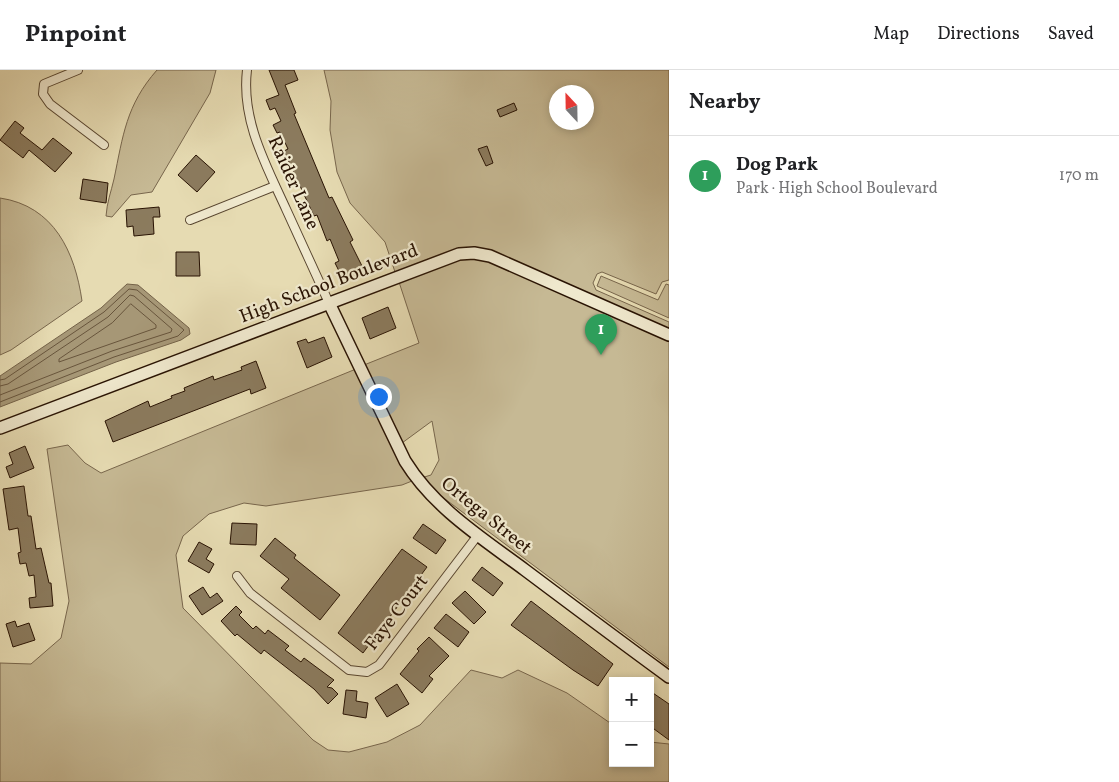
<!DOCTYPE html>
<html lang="en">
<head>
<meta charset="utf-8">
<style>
  body { margin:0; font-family:Vollkorn,serif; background:#f6f6f6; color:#202124 }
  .controls { position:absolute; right:15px; bottom:15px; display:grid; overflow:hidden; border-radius:0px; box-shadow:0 2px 8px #0003 }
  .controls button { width:45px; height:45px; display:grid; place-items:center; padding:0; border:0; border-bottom:1px solid #e0e0e0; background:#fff; color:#202124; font:25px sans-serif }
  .compass { position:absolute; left:549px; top:15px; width:45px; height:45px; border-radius:50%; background:#fff; box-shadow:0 2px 8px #0003; rotate:338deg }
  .you { position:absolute; left:378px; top:326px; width:18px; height:18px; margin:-12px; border:4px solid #fff; border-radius:50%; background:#1a73e8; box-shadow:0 0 0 8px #1a73e833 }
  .badge { display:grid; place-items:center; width:32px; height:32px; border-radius:50%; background:#7c3aed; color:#fff; font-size:16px; font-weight:700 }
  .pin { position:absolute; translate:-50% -41px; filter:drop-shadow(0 1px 2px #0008) }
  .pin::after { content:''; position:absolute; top:26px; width:18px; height:15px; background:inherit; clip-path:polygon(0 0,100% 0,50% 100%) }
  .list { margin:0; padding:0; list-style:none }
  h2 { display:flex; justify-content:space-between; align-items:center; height:65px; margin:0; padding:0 20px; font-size:21px }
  h2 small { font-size:16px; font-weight:400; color:#757577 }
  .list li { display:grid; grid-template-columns:32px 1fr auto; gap:15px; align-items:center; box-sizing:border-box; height:80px; padding:0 20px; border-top:1px solid #e0e0e0 }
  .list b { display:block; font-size:19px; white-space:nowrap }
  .list p { margin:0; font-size:16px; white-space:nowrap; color:#757577 }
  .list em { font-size:16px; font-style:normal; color:#757577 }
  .map { position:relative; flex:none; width:669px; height:712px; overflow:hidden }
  header { display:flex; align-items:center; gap:30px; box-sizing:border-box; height:70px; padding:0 25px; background:#fff; border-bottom:1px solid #e0e0e0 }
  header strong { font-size:24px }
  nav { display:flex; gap:28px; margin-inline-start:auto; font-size:18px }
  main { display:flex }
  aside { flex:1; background:#fff }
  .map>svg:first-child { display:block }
  .green { fill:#c6b994; stroke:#78664c; fill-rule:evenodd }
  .water { fill:#a69776; stroke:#746248 }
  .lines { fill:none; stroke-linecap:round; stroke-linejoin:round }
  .shore { stroke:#68553c; stroke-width:1 }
  .building { fill:#8b7b5e; stroke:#291303 }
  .street-casing { stroke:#58452f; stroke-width:10 }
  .secondary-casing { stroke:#291303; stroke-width:14 }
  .street { stroke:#efe8cd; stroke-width:8 }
  .secondary { stroke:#efe8cd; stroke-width:11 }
  .labels { text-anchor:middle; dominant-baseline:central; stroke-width:4.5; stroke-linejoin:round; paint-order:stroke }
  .street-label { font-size:19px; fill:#291303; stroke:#efe8cd }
</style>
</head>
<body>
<header>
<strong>Pinpoint</strong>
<nav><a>Map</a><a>Directions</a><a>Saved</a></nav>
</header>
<main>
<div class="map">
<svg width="669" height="712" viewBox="0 0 669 712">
  <rect width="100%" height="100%" fill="#e6dbb2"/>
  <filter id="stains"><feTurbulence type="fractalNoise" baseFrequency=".004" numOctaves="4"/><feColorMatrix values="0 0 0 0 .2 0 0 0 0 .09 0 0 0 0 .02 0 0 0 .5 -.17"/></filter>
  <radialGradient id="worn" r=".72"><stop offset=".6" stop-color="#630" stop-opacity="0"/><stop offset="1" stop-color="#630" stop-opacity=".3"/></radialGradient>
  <g class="green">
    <path d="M157,0H216L210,23L152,122L131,125L112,147L106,146C107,132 111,122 114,109C123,66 126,35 157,0Z"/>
    <path d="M324,0H669V210L662,212L656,224L602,202L597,204L593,213L596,220L669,252V260L490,181L458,179L395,202L385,172L350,133L337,102L330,60L331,31ZM556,22H586V52H556Z"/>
    <path d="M0,128C54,136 75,182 82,231L11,280L0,285Z"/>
    <path d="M474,188L489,191L669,270V597L433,420L421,408L431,405L439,390L432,351L402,373L364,295L419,273L399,212L460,189Z"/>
    <path d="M601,206L658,230L666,214L669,215V248L597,216Z"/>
    <path d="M356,299L401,393L412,411L402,415L266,436L244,433L209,444L183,466L176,485L183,538L313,670L328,680L349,682L387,672L420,655L471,600L502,608L518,600L567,623L613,655V693H650V672L669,674V712H0V593L31,594L61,568L69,531L47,379L68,375L85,393L101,403Z"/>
  </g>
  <path class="water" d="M127,214L138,215L189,258L190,264L181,270L116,292L0,337V306L101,238Z"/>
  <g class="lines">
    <g class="shore">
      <path d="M131,234L156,255V258L59,292V289L112,253Z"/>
      <path d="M0,310L5,309L104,242L129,219L137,220L184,260L178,266L114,287L0,332"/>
      <path d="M0,316L8,314L108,247L130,225L134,226L172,259L171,262L112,281L0,325"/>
    </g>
  </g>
  <g class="building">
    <path d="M269,0H294L298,10L285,15L296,43L294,44L329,128L332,127L353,170L350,172L365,202L345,213L335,193L339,191L330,169L327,171L317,145L314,146L294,103L284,81L288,79L280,62L277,63L273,55L281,51L275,38L270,40L266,30L279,25Z"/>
    <path d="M514,33L517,40L500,47L497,40Z"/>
    <path d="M15,51L24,58L20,63L42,80L53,68L72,83L55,102L29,80L23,88L0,70Z"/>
    <path d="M487,76L493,93L486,96L478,79Z"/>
    <path d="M196,85L215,102L197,122L178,105Z"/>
    <path d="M83,109L108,113L106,133L80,129Z"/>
    <path d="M159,137L160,147H153L154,164L134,166L133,156L127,157L126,140Z"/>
    <path d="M176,182H199L200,206H176Z"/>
    <path d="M388,237L396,258L370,269L362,248Z"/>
    <path d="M324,267L332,287L307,298L297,272L306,269L308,273Z"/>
    <path d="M256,291L266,318L251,324L250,319L113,372L105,351L148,331L150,337L172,328L171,326L185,321L184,318L213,306L214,310L242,300L241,297Z"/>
    <path d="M25,376L34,398L10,408L6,397L13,394L9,383Z"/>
    <path d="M24,416L28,446H31L36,479L41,478L49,513H51L53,536L30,538L29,528L36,527L34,505L29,506L26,493L20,494L18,483L21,482L18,458L9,460L3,419Z"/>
    <path d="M232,453L257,454L256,475L230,474Z"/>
    <path d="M423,454L446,470L436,484L413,468Z"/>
    <path d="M275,468L296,485L294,488L340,525L320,550L281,518L289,509L260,486Z"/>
    <path d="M199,472L212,479L206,489L214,494L209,503L188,491Z"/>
    <path d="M402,479L427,497L363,583L338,563Z"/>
    <path d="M482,497L503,513L493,526L472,510Z"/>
    <path d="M203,517L210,528L217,523L223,531L202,545L189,526Z"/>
    <path d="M465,521L486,542L474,554L452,533Z"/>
    <path d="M531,531L613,594L598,616L573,600L511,555Z"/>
    <path d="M236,536L242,542L239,545L253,559L256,556L265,564L268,560L289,576L285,580L301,592L304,588L327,605L334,610L327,617L332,618L338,624L328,634L314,619L264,580L261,584L237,564L235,566L221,551Z"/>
    <path d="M446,544L469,562L458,577L434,558Z"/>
    <path d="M15,551L17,557L29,553L35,570L13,577L6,554Z"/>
    <path d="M429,567L449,586L429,606L433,609L422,623L400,604L419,581L417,579Z"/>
    <path d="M397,614L409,634L387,647L375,628Z"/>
    <path d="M346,620L357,621L356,631L368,633L366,648L343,644Z"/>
    <path d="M650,621L669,634V670L650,656Z"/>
  </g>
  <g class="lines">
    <g class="street-casing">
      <g id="street">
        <path d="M78,0L44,14L43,24L50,34L104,75"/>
        <path d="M247,0C241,50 266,95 286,139C300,170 315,202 329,233"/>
        <path d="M190,150L275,116"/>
        <path d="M237,506L250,523L349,600L367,602L379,595L478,465"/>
      </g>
    </g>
    <g class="secondary-casing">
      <g id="secondary">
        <path d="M329,233L405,391C434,438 482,468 525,500C573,536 621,572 669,607"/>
        <path d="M0,358L459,184L474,183L490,186L669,265"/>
      </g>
    </g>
    <use href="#street" class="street"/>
    <use href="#secondary" class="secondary"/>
  </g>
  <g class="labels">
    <g class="street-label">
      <text transform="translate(293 113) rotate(66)">Raider Lane</text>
      <text transform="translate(329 214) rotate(-21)">High School Boulevard</text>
      <text transform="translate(486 446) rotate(39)">Ortega Street</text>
      <text transform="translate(397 543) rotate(-52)">Faye Court</text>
    </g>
  </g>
  <rect width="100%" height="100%" filter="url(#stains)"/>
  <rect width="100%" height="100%" fill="url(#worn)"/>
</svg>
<div class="controls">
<button>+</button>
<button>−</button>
</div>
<svg class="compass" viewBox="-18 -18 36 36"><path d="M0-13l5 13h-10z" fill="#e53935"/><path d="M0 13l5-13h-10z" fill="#757577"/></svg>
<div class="you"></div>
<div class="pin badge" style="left:601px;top:285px;background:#2e9e5b">1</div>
</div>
<aside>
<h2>Nearby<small></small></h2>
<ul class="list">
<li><span class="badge" style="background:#2e9e5b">1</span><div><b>Dog Park</b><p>Park · High School Boulevard</p></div><em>170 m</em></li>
</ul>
</aside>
</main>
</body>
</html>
